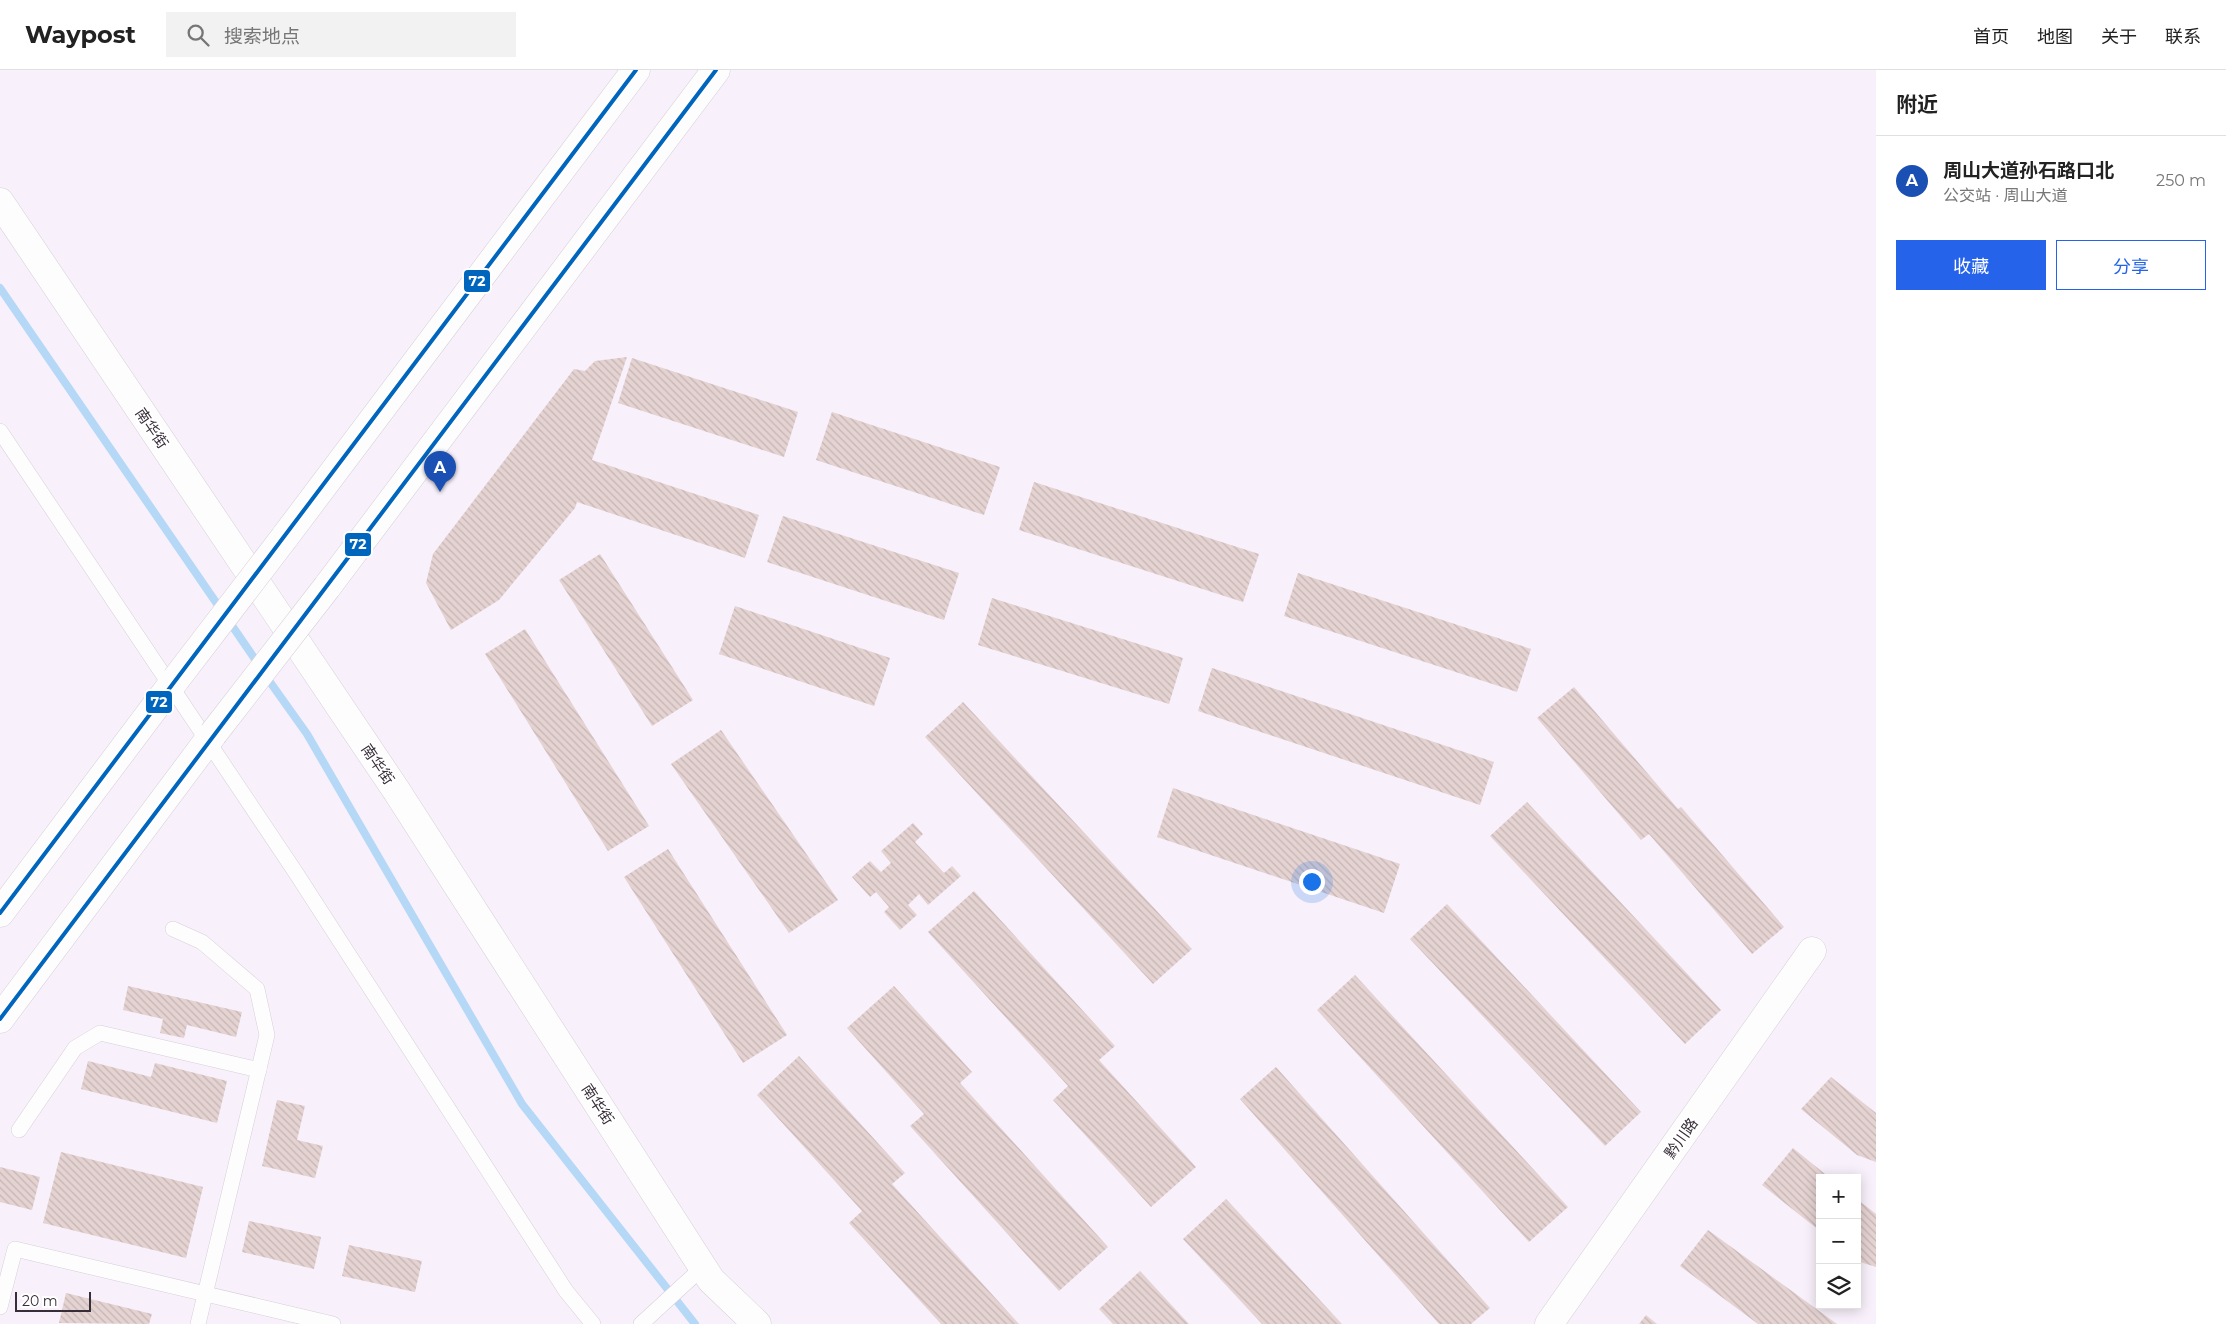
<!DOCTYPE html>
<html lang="zh">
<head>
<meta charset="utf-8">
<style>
  body { margin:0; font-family:Montserrat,"Noto Sans SC",sans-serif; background:#f2f2f2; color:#222 }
  .controls { position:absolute; right:15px; bottom:15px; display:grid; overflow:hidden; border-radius:0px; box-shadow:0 2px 12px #0003 }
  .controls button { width:45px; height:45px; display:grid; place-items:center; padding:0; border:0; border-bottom:1px solid #e0e0e0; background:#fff; color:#222; font:25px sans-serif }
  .scale { position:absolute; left:15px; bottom:12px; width:76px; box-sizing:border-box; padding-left:5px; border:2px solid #372e38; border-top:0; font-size:14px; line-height:18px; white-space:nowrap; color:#372e38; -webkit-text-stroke:4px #fff; paint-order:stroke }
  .you { position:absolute; left:1311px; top:811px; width:18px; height:18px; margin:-12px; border:4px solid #fff; border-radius:50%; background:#1a73e8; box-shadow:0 0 0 8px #1a73e833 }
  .badge { display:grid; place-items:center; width:32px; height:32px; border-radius:50%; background:#2563eb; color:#fff; font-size:16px; font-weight:700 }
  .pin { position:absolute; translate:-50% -41px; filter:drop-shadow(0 1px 2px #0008) }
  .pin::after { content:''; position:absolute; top:26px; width:18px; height:15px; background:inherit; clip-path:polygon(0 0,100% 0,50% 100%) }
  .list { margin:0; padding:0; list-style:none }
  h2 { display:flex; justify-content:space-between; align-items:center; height:65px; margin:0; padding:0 20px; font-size:21px }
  h2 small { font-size:16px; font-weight:400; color:#767676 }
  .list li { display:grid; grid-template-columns:32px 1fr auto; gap:15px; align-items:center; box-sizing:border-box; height:90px; padding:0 20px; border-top:1px solid #e0e0e0 }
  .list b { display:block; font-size:19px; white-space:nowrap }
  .list p { margin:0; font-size:16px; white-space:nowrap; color:#767676 }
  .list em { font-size:16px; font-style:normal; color:#767676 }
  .actions { display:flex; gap:10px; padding:15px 20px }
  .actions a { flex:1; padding:11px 0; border:1px solid #2563eb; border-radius:0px; text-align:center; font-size:18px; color:#2563eb }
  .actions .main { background:#2563eb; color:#fff }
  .icon { flex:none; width:28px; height:28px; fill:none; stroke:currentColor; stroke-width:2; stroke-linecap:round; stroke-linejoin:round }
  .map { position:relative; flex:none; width:1876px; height:1254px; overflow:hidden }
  header { display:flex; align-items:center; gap:30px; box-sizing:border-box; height:70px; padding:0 25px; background:#fff; border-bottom:1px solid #e0e0e0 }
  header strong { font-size:24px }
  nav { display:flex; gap:28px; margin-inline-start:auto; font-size:18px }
  .search { width:350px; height:45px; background:#f2f2f2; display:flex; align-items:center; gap:12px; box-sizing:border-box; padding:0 18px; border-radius:0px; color:#767676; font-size:19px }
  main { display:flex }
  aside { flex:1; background:#fff }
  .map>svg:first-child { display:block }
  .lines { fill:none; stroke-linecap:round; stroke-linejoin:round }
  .stream { stroke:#b5d8f6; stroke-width:8 }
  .building { fill:url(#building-back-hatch) }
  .lane-casing { stroke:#d6ced8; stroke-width:16 }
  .street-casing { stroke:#d6ced8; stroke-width:29 }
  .primary-casing { stroke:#d6ced8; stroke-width:29 }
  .lane { stroke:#fefdfe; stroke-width:15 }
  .street { stroke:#fefdfe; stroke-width:28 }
  .primary { stroke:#fefdfe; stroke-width:28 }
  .primary-bridge-casing { stroke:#d6ced8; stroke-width:29; stroke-linecap:butt }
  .primary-bridge { stroke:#fefdfe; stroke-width:28 }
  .bus-1-casing { stroke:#fff; stroke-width:8 }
  .bus-1 { stroke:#0065bd; stroke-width:4 }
  .labels { text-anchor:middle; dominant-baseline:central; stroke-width:4; stroke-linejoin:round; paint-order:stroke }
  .street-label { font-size:15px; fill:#372e38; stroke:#fff }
  .line-badge { stroke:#fff; stroke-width:2 }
  .badge-label { font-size:14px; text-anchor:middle; font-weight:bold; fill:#fff }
</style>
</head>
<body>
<header>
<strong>Waypost</strong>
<div class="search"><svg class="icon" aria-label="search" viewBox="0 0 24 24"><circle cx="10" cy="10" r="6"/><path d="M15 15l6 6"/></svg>搜索地点</div>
<nav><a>首页</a><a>地图</a><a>关于</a><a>联系</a></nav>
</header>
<main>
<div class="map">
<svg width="1876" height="1254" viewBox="0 0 1876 1254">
  <defs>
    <pattern id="building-back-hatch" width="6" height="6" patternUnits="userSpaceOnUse" patternTransform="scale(1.25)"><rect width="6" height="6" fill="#e5d3d2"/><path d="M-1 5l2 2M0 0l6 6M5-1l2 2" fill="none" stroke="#c5b5b5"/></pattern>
  </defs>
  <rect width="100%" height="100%" fill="#f8f0fa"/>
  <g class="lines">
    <g class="stream">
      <path d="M0,218L259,595"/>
      <path d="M265,605L307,664L522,1034L695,1254"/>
    </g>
  </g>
  <g class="building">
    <path d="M627,287L592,390L759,445L745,488L577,432L575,438L499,530L451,560L426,513L433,484L574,299L585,301L595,291Z"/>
    <path d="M632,288L798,342L784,387L618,333Z"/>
    <path d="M832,342L1000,397L984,445L816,390Z"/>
    <path d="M1034,412L1259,484L1243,532L1019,460Z"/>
    <path d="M783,446L959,503L944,550L767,492Z"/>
    <path d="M600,484L693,630L652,656L559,510Z"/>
    <path d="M1298,503L1531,579L1517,622L1284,546Z"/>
    <path d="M992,528L1183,588L1169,634L978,575Z"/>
    <path d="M735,536L890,588L874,636L719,584Z"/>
    <path d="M525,559L649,756L608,781L485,584Z"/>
    <path d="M1212,598L1494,692L1480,735L1198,641Z"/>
    <path d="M1574,617L1678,739L1681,737L1784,857L1752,884L1649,764L1641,770L1537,648Z"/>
    <path d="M963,632L1192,879L1153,914L925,667Z"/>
    <path d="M721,660L838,830L789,863L671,694Z"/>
    <path d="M1173,718L1400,794L1384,843L1157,767Z"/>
    <path d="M1527,732L1721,940L1685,974L1490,766Z"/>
    <path d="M913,753L923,764L915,772L944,803L952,796L961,806L928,835L919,824L908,835L917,845L900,860L884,842L889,837L876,822L870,827L852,807L870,791L881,802L891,793L881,781Z"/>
    <path d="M668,779L787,965L743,993L624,807Z"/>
    <path d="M974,821L1115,976L1099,990L1196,1097L1151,1137L1053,1030L1068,1016L928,862Z"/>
    <path d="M1447,834L1641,1042L1605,1076L1410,869Z"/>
    <path d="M1355,905L1568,1137L1529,1172L1317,940Z"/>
    <path d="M128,916L242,942L236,967L187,955L184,968L160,963L163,949L123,940Z"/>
    <path d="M894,916L972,1002L960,1013L1108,1177L1059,1221L910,1056L924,1044L847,958Z"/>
    <path d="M799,986L905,1103L892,1114L1019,1254H941L849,1153L862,1141L757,1025Z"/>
    <path d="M88,991L151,1007L155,993L227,1011L217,1053L81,1019Z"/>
    <path d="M1276,997L1490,1238L1471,1254H1439L1240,1029Z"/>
    <path d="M1831,1007L1876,1043V1092L1857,1085L1801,1039Z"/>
    <path d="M277,1030L305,1036L297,1070L323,1076L315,1108L262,1096Z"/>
    <path d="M1793,1078L1830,1108H1820V1161L1762,1115Z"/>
    <path d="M61,1082L203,1117L186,1188L43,1153Z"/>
    <path d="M0,1097L40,1107L32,1140L0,1132Z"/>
    <path d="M1226,1129L1342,1254H1262L1183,1169Z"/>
    <path d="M1857,1129L1876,1144V1197L1857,1191Z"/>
    <path d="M249,1151L321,1167L314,1199L242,1182Z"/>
    <path d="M1708,1160L1837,1254H1758L1680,1196Z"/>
    <path d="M349,1175L422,1191L415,1222L342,1206Z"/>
    <path d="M1140,1201L1189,1254H1113L1099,1239Z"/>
    <path d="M66,1223L152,1244L149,1254L59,1253Z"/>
    <path d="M1646,1245L1657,1254H1639Z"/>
  </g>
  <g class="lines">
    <g class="lane-casing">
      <g id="lane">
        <path d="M0,361L296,803L566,1221L593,1254"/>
        <path d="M173,859L202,872L257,919L267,965L198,1254"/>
        <path d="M19,1060L75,978L100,963L259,1000"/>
        <path d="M0,1237L15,1179L333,1254"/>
        <path d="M641,1254L703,1197"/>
      </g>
    </g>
    <g class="street-casing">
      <g id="street">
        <path d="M0,132L396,720L711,1210L757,1254"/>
        <path d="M1549,1254L1812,881"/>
      </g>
    </g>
    <g class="primary-casing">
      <g id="primary">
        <path d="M284,468L636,0"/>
        <path d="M327,517L716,0"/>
        <path d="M0,843L176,609"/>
        <path d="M0,949L213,664"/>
      </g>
    </g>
    <use href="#lane" class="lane"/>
    <use href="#street" class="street"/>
    <use href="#primary" class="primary"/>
    <g class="primary-bridge-casing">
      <g id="primary-bridge">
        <path d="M176,609L284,468"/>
        <path d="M213,664L327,517"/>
      </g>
    </g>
    <use href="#primary-bridge" class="primary-bridge"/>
    <g class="bus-1-casing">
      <g id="bus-1">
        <path d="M0,843L636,0"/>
        <path d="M0,949L716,0"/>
      </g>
    </g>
    <use href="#bus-1" class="bus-1"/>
  </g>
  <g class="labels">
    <g class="street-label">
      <text transform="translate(152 358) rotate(56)">南华街</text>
      <text transform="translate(378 694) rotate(56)">南华街</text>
      <text transform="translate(598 1034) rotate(57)">南华街</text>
      <text transform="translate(1681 1068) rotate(-55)">黔川路</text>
    </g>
  </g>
  <g class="line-badge">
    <rect x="463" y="199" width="28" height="24" rx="5" fill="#0065bd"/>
    <rect x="344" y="462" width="28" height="25" rx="5" fill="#0065bd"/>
    <rect x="145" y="620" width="28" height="24" rx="5" fill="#0065bd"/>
  </g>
  <g class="badge-label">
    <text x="477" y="216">72</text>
    <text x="358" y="479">72</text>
    <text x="159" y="637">72</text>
  </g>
</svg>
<div class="controls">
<button>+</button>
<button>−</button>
<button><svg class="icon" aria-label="layers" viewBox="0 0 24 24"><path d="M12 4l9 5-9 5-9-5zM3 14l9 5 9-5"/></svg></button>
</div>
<div class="scale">20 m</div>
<div class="you"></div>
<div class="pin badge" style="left:440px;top:422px;background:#1a4fb4">A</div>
</div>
<aside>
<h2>附近<small></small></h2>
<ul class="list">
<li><span class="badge" style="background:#1a4fb4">A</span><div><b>周山大道孙石路口北</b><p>公交站 · 周山大道</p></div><em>250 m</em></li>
</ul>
<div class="actions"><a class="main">收藏</a><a>分享</a></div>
</aside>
</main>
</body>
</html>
